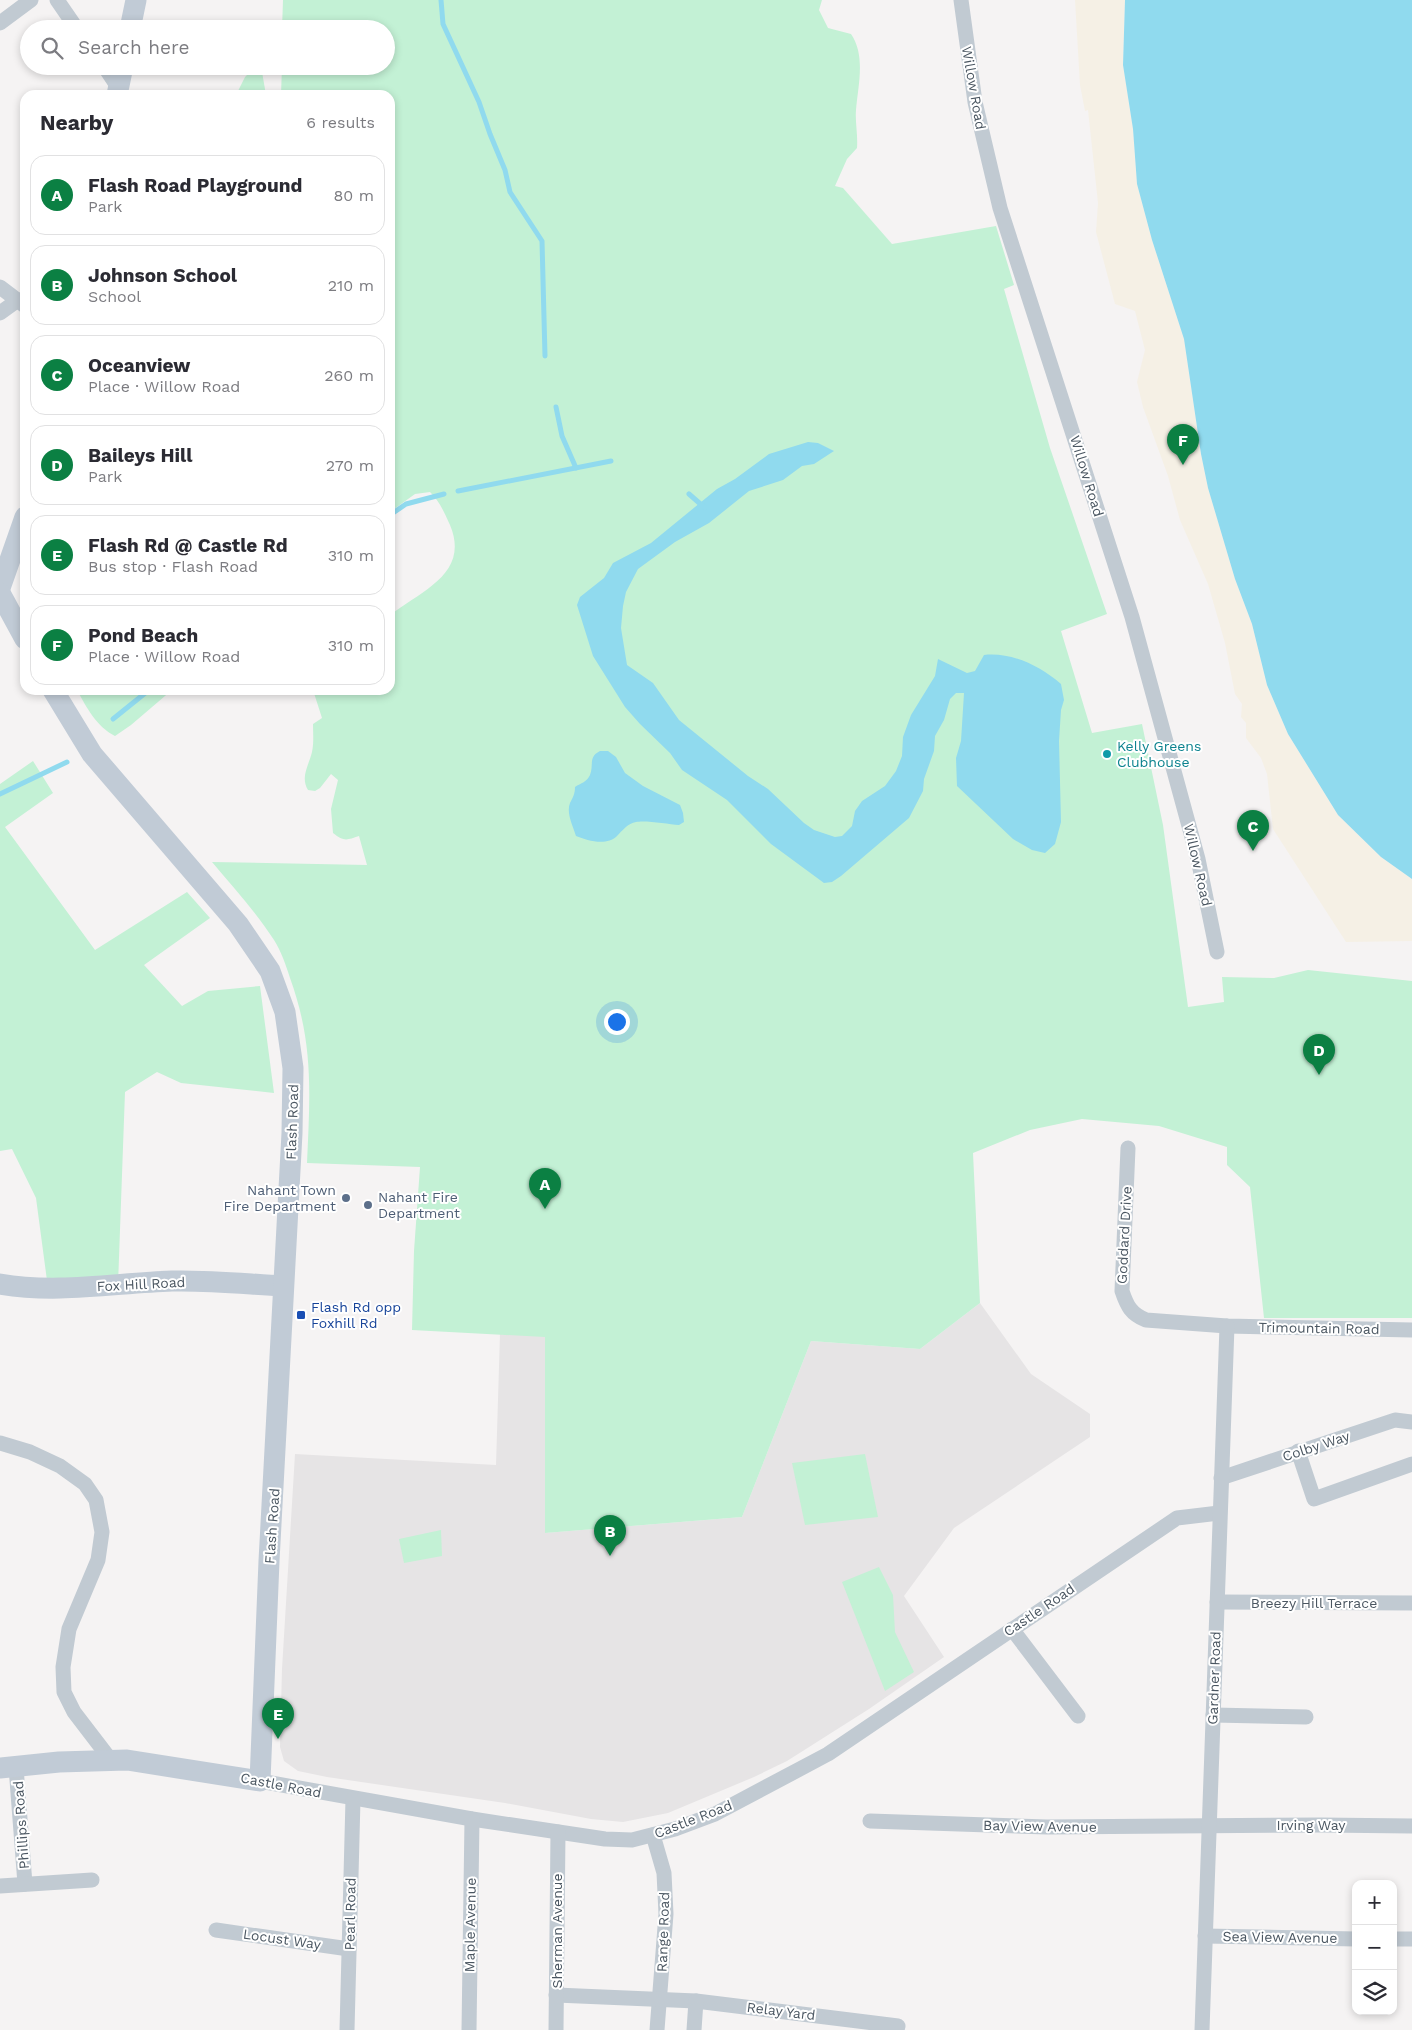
<!DOCTYPE html>
<html lang="en">
<head>
<meta charset="utf-8">
<style>
  body { margin:0; font-family:"Work Sans",sans-serif; background:#f2f2f3; color:#2b2b33 }
  .controls { position:absolute; right:15px; bottom:15px; display:grid; overflow:hidden; border-radius:10px; box-shadow:0 2px 8px #0003 }
  .controls button { width:45px; height:45px; display:grid; place-items:center; padding:0; border:0; border-bottom:1px solid #e1e1e2; background:#fff; color:#2b2b33; font:25px sans-serif }
  .you { position:absolute; left:616px; top:1021px; width:18px; height:18px; margin:-12px; border:4px solid #fff; border-radius:50%; background:#1a73e8; box-shadow:0 0 0 8px #1a73e833 }
  .badge { display:grid; place-items:center; width:32px; height:32px; border-radius:50%; background:#0b8043; color:#fff; font-size:16px; font-weight:700 }
  .pin { position:absolute; translate:-50% -41px; filter:drop-shadow(0 1px 2px #0008) }
  .pin::after { content:''; position:absolute; top:26px; width:18px; height:15px; background:inherit; clip-path:polygon(0 0,100% 0,50% 100%) }
  .list { margin:0; padding:0; list-style:none }
  h2 { display:flex; justify-content:space-between; align-items:center; height:65px; margin:0; padding:0 20px; font-size:21px }
  h2 small { font-size:16px; font-weight:400; color:#7c7c81 }
  .list li { display:grid; grid-template-columns:32px 1fr auto; gap:15px; align-items:center; box-sizing:border-box; height:80px; margin:0 10px 10px; padding:0 10px; border:1px solid #e1e1e2; border-radius:15px }
  .list b { display:block; font-size:19px; white-space:nowrap }
  .list p { margin:0; font-size:16px; white-space:nowrap; color:#7c7c81 }
  .list em { font-size:16px; font-style:normal; color:#7c7c81 }
  .icon { flex:none; width:28px; height:28px; fill:none; stroke:currentColor; stroke-width:2; stroke-linecap:round; stroke-linejoin:round }
  .map { position:relative; flex:none; width:1412px; height:2030px; overflow:hidden }
  .search { position:absolute; background:#fff; box-shadow:0 2px 8px #0003; left:20px; top:20px; width:375px; height:55px; display:flex; align-items:center; gap:12px; box-sizing:border-box; padding:0 18px; border-radius:28px; color:#7c7c81; font-size:19px }
  .panel { position:absolute; background:#fff; box-shadow:0 2px 8px #0003; left:20px; top:90px; width:375px; height:605px; border-radius:15px }
  .map>svg:first-child { display:block }
  .education { fill:#e6e4e5 }
  .green { fill:#c3f1d5 }
  .sand { fill:#f5f0e5 }
  .water { fill:#90daee }
  .lines { fill:none; stroke-linecap:round; stroke-linejoin:round }
  .stream { stroke:#90daee; stroke-width:5 }
  .street { stroke:#c1cad2; stroke-width:15 }
  .secondary { stroke:#c1cbd6; stroke-width:21 }
  .culture-dot { fill:#0f9aa8; stroke:#fff; stroke-width:2 }
  .service-dot { fill:#5c6f8a; stroke:#fff; stroke-width:2 }
  .transit-dot { fill:#1a4fb4; stroke:#fff; stroke-width:2 }
  .labels { text-anchor:middle; dominant-baseline:central; stroke-width:4; stroke-linejoin:round; paint-order:stroke }
  .street-label { font-size:14px; fill:#4a5661; stroke:#fff }
  .culture-label { font-size:14px; fill:#0d838f; stroke:#fff; text-anchor:start }
  .service-label { font-size:14px; fill:#4e5e75; stroke:#fff; text-anchor:end }
  .transit-label { font-size:14px; fill:#164399; stroke:#fff; text-anchor:start }
</style>
</head>
<body>
<div class="map">
<svg width="1412" height="2030" viewBox="0 0 1412 2030">
  <rect width="100%" height="100%" fill="#f5f3f3"/>
  <path class="education" d="M980,1303L1031,1374L1090,1414V1437L954,1528L904,1596L944,1657L869,1709L787,1761L754,1777L668,1813L623,1822L591,1819L505,1803L327,1777L298,1771L284,1761L280,1747L282,1669L295,1454L496,1465L500,1334L545,1336V1533L742,1517L811,1341L920,1349Z"/>
  <g class="green">
    <path d="M283,0H822L819,10L828,28L851,34C866,56 858,85 856,110C855,122 858,135 857,148L847,159L835,186L843,188L892,244L996,226L1014,285L1004,289L1050,448L1107,614L1061,631L1092,733L1142,724L1163,825L1188,1007L1224,1002L1222,977L1274,978L1308,970L1412,981V1318H1264L1250,1187L1227,1165V1147L1159,1126L1082,1119L1030,1130L973,1153L980,1303L920,1349L811,1341L742,1517L545,1533V1337L412,1330L414,1251L420,1167L307,1163C310,1095 314,1044 290,978C286,965 281,951 274,940C256,912 233,887 212,862L367,865L359,836C347,840 344,842 333,833L331,809L338,780L331,774L320,788L315,791L308,790C300,777 309,765 312,752C314,743 313,733 313,724L322,718L313,690H390V615C423,590 470,573 450,525C444,512 440,502 430,492L415,494L390,512V95H281L282,66H386V29H282Z"/>
    <path d="M256,66H261L266,95H236L245,77Z"/>
    <path d="M77,690H172L131,725L115,736C96,726 87,708 77,690Z"/>
    <path d="M33,761L53,793L5,827L95,950L187,892L210,918L144,965L182,1006L208,991L260,986L274,1093L181,1083L157,1072L125,1092L118,1285L48,1288L36,1198L12,1149L0,1151V784Z"/>
    <path d="M865,1454L878,1517L805,1525L792,1463Z"/>
    <path d="M441,1530L442,1556L404,1563L399,1539Z"/>
    <path d="M879,1567L893,1595L895,1632L914,1672L885,1691L842,1582Z"/>
  </g>
  <path class="sand" d="M1075,0H1125L1123,65L1133,129L1137,184L1152,240L1184,339L1201,454L1208,488L1235,579L1252,624L1267,685L1288,734L1338,815L1381,857L1412,879V941L1346,942L1273,829L1267,774L1261,758L1246,738V723L1241,717L1242,704L1235,694L1225,643L1208,584L1180,520L1168,476L1143,407L1137,382L1145,350L1135,311L1115,304L1096,232L1098,203L1088,110L1085,111L1080,85Z"/>
  <g class="water">
    <path d="M1125,0H1412V879L1381,857L1338,815L1288,734L1267,685L1252,624L1235,579L1208,488L1201,454L1184,339L1152,240L1137,184L1133,129L1123,65Z"/>
    <path d="M808,442L818,443L834,451L814,464L802,466L783,480L749,491L709,523L675,542L638,569L626,592L623,606L621,628L627,665L653,683L679,720L748,776L768,789L804,823L814,830L835,837L842,836L852,826L855,811L862,801L885,786L896,771L902,756L903,737L911,715L935,676L938,659L967,673L975,671L984,655C1012,652 1040,666 1061,684L1064,700L1061,710L1059,741L1061,822L1055,844L1045,853L1032,850L1013,839L957,786L956,758L961,741L964,693H956L950,699L944,720L935,736L934,751L924,779L923,791L909,818L841,876L832,882L824,883L771,844L727,800L682,770L670,753L640,724L625,707L593,656L577,605L580,597L604,578L613,563L651,543L717,489L735,479L769,454Z"/>
    <path d="M600,751H608L616,757L625,773L643,786L680,805L683,813L684,822L679,825C668,824 645,820 636,822C628,823 622,831 617,836C607,846 588,841 576,836C573,826 566,813 570,803C573,797 575,794 575,787C581,783 587,782 590,775C594,765 588,757 600,751Z"/>
  </g>
  <g class="lines">
    <g class="stream">
      <path d="M441,0L443,24L479,102L490,134L505,170L510,192L542,241L545,356"/>
      <path d="M556,407L562,436L576,468"/>
      <path d="M458,491L611,461"/>
      <path d="M689,494L705,508"/>
      <path d="M390,515L406,504L444,494"/>
      <path d="M113,719L149,690"/>
      <path d="M0,794L67,762"/>
    </g>
    <g class="street">
      <path d="M57,0L77,29"/>
      <path d="M961,0L975,102L1000,208L1132,617L1198,859L1217,952"/>
      <path d="M0,23L31,0"/>
      <path d="M104,66L118,87"/>
      <path d="M0,287L25,306"/>
      <path d="M0,313L18,300"/>
      <path d="M1128,1148L1122,1291C1127,1306 1131,1314 1146,1320L1227,1326L1412,1330"/>
      <path d="M0,1443L30,1452L60,1466L85,1484L96,1500L102,1532L98,1560L69,1629L63,1667L64,1692L74,1712L110,1759"/>
      <path d="M1298,1451L1314,1499L1412,1464"/>
      <path d="M1221,1478L1395,1420L1412,1422"/>
      <path d="M1217,1602L1412,1603"/>
      <path d="M1012,1629L1078,1716"/>
      <path d="M1213,1715L1306,1717"/>
      <path d="M16,1767L25,1884"/>
      <path d="M260,1781L472,1819L605,1839L632,1840L675,1829L715,1814L828,1754L1177,1518L1219,1513"/>
      <path d="M870,1821L1047,1827L1321,1825L1412,1826"/>
      <path d="M653,1835L664,1873L666,1914L657,2030"/>
      <path d="M0,1886L92,1880"/>
      <path d="M216,1930L349,1949"/>
      <path d="M1205,1936L1356,1939"/>
      <path d="M1393,1939H1412"/>
      <path d="M556,1995L696,2001L898,2026L897,2030"/>
      <path d="M347,2030L353,1799"/>
      <path d="M469,2030L472,1819"/>
      <path d="M556,2030L558,1832"/>
      <path d="M694,2030L696,2001"/>
      <path d="M1202,2030L1227,1326"/>
    </g>
    <g class="secondary">
      <path d="M130,29L136,0"/>
      <path d="M117,95L123,66"/>
      <path d="M0,588L25,517"/>
      <path d="M0,593L25,639"/>
      <path d="M0,1284C57,1294 115,1283 172,1281C209,1280 246,1284 283,1286"/>
      <path d="M0,1768L59,1762L127,1760L260,1781L269,1561L292,1133L293,1068L285,1012L270,971L238,924L92,754L53,690"/>
    </g>
  </g>
  <circle class="culture-dot" cx="1107" cy="754" r="5"/>
  <g class="service-dot">
    <circle cx="346" cy="1198" r="5"/>
    <circle cx="368" cy="1205" r="5"/>
  </g>
  <rect class="transit-dot" x="296" y="1310" width="10" height="10" rx="2.5"/>
  <g class="labels">
    <g class="street-label">
      <text transform="translate(974 88) rotate(80)">Willow Road</text>
      <text transform="translate(1087 476) rotate(73)">Willow Road</text>
      <text transform="translate(1198 865) rotate(77)">Willow Road</text>
      <text transform="translate(292 1122) rotate(-88)">Flash Road</text>
      <text transform="translate(1124 1235) rotate(-87)">Goddard Drive</text>
      <text transform="translate(141 1284) rotate(-3)">Fox Hill Road</text>
      <text transform="translate(1319 1328) rotate(1)">Trimountain Road</text>
      <text transform="translate(1316 1446) rotate(-18)">Colby Way</text>
      <text transform="translate(272 1526) rotate(-86)">Flash Road</text>
      <text x="1314" y="1603">Breezy Hill Terrace</text>
      <text transform="translate(1039 1610) rotate(-34)">Castle Road</text>
      <text transform="translate(1214 1678) rotate(-88)">Gardner Road</text>
      <text transform="translate(281 1785) rotate(11)">Castle Road</text>
      <text transform="translate(693 1819) rotate(-21)">Castle Road</text>
      <text transform="translate(21 1825) rotate(-94)">Phillips Road</text>
      <text x="1311" y="1825">Irving Way</text>
      <text transform="translate(1040 1826) rotate(1)">Bay View Avenue</text>
      <text transform="translate(350 1914) rotate(-89)">Pearl Road</text>
      <text transform="translate(470 1925) rotate(-89)">Maple Avenue</text>
      <text transform="translate(557 1931) rotate(-90)">Sherman Avenue</text>
      <text transform="translate(663 1932) rotate(-88)">Range Road</text>
      <text transform="translate(1280 1937) rotate(1)">Sea View Avenue</text>
      <text transform="translate(282 1939) rotate(8)">Locust Way</text>
      <text transform="translate(781 2011) rotate(7)">Relay Yard</text>
    </g>
    <g class="culture-label">
      <text x="1117" y="746">Kelly Greens<tspan x="1117" dy="16">Clubhouse</tspan></text>
    </g>
    <g class="service-label">
      <text x="336" y="1190">Nahant Town<tspan x="336" dy="16">Fire Department</tspan></text>
      <text x="378" y="1197" text-anchor="start">Nahant Fire<tspan x="378" dy="16">Department</tspan></text>
    </g>
    <g class="transit-label">
      <text x="311" y="1307">Flash Rd opp<tspan x="311" dy="16">Foxhill Rd</tspan></text>
    </g>
  </g>
</svg>
<div class="controls">
<button>+</button>
<button>−</button>
<button><svg class="icon" aria-label="layers" viewBox="0 0 24 24"><path d="M12 4l9 5-9 5-9-5zM3 14l9 5 9-5"/></svg></button>
</div>
<div class="you"></div>
<div class="pin badge" style="left:545px;top:1209px">A</div>
<div class="pin badge" style="left:610px;top:1556px">B</div>
<div class="pin badge" style="left:1253px;top:851px">C</div>
<div class="pin badge" style="left:1319px;top:1075px">D</div>
<div class="pin badge" style="left:278px;top:1739px">E</div>
<div class="pin badge" style="left:1183px;top:465px">F</div>
<div class="search"><svg class="icon" aria-label="search" viewBox="0 0 24 24"><circle cx="10" cy="10" r="6"/><path d="M15 15l6 6"/></svg>Search here</div>
<section class="panel">
<h2>Nearby<small>6 results</small></h2>
<ul class="list">
<li><span class="badge">A</span><div><b>Flash Road Playground</b><p>Park</p></div><em>80 m</em></li>
<li><span class="badge">B</span><div><b>Johnson School</b><p>School</p></div><em>210 m</em></li>
<li><span class="badge">C</span><div><b>Oceanview</b><p>Place · Willow Road</p></div><em>260 m</em></li>
<li><span class="badge">D</span><div><b>Baileys Hill</b><p>Park</p></div><em>270 m</em></li>
<li><span class="badge">E</span><div><b>Flash Rd @ Castle Rd</b><p>Bus stop · Flash Road</p></div><em>310 m</em></li>
<li><span class="badge">F</span><div><b>Pond Beach</b><p>Place · Willow Road</p></div><em>310 m</em></li>
</ul>
</section>
</div>
</body>
</html>
